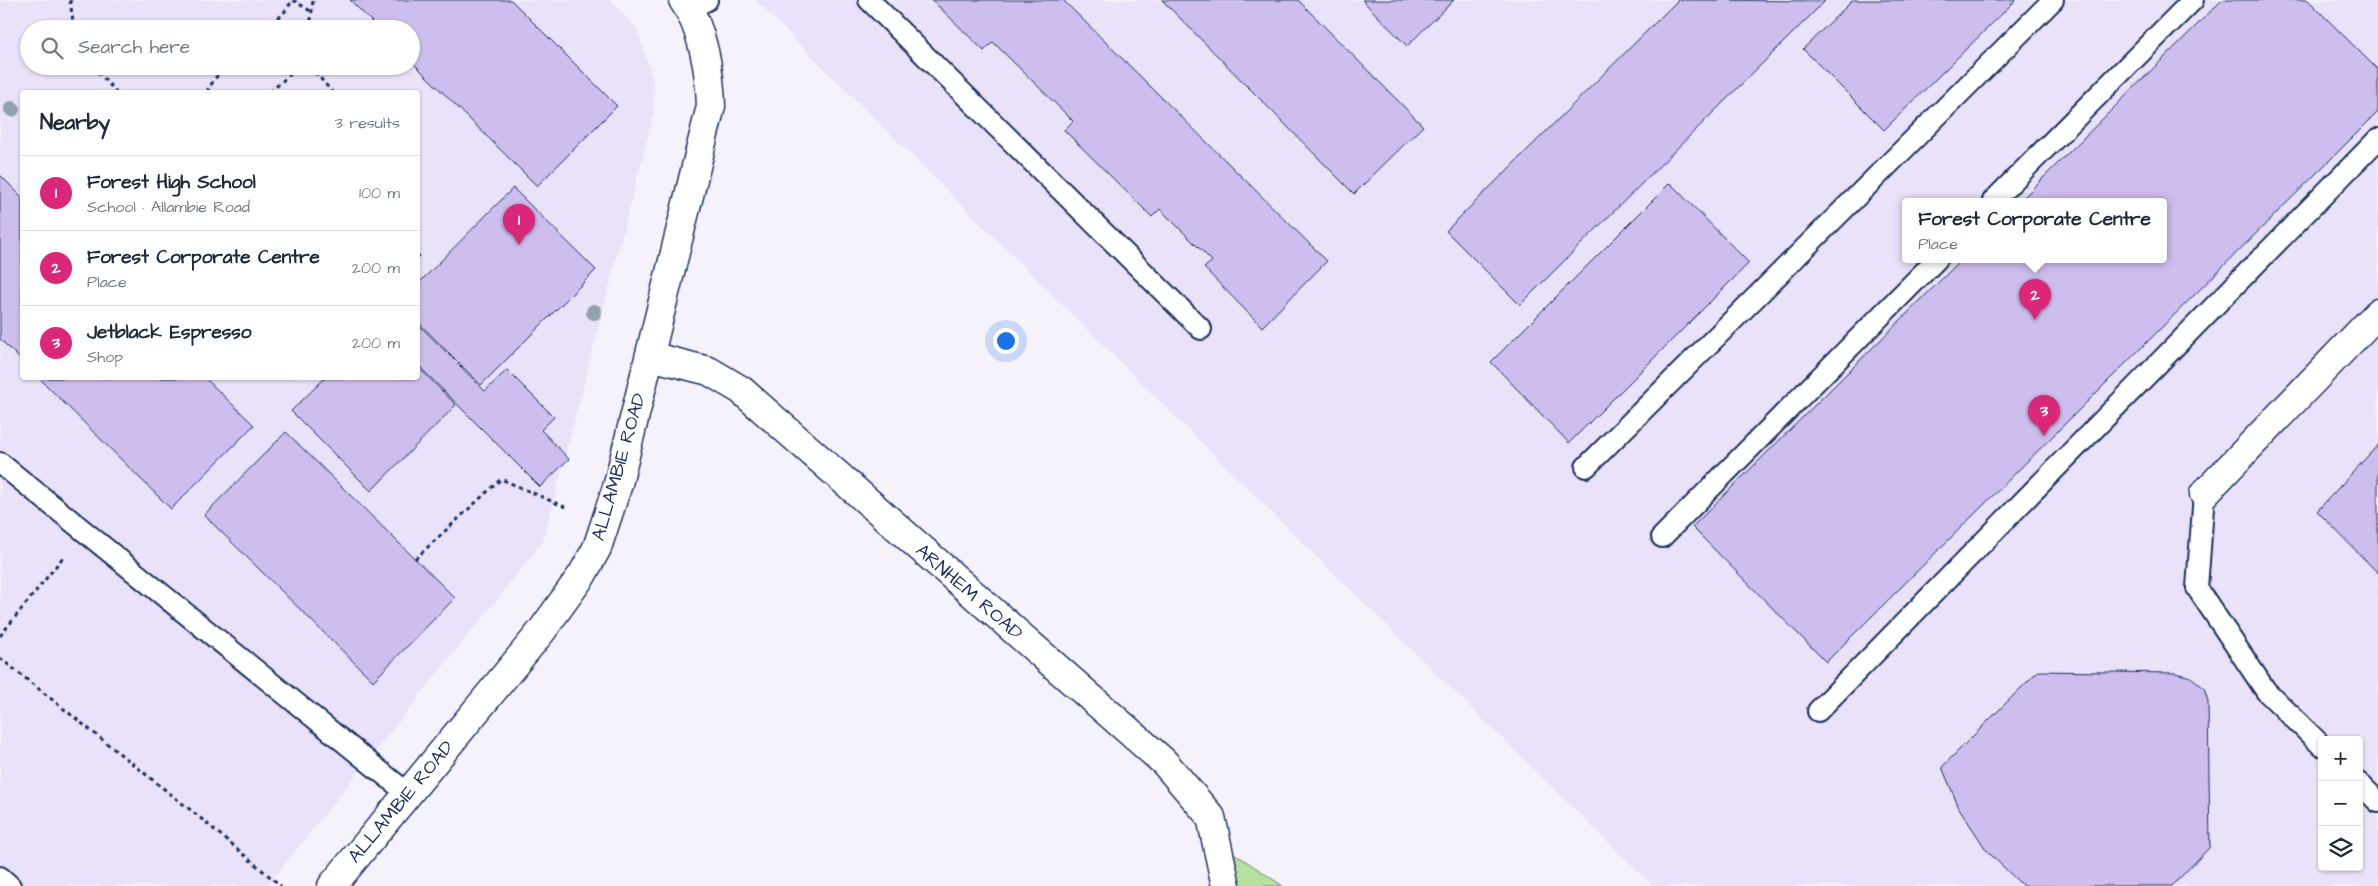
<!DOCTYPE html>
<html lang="en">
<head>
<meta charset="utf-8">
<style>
  body { margin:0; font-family:"Architects Daughter",sans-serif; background:#f6f6f7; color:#1f2937 }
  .controls { position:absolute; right:15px; bottom:15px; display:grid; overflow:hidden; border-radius:5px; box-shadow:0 1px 4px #0004 }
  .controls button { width:45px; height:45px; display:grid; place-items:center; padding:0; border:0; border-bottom:1px solid #e0e1e3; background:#fff; color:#1f2937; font:25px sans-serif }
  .you { position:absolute; left:1005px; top:340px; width:18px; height:18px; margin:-12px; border:4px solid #fff; border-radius:50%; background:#1a73e8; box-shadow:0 0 0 8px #1a73e833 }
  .badge { display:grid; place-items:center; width:32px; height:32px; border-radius:50%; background:#db2777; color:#fff; font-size:16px; font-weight:700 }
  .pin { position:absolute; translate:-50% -41px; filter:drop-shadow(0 1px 2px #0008) }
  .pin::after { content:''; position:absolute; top:26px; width:18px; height:15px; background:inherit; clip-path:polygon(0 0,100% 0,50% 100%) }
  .popup { position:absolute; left:1902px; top:198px; width:265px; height:65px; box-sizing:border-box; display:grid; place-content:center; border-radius:5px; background:#fff; filter:drop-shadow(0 1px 4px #0005); font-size:16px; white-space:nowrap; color:#747a83 }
  .popup b { font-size:19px; color:#1f2937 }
  .popup::after { content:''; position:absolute; left:50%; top:100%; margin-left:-10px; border:10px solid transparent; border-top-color:#fff }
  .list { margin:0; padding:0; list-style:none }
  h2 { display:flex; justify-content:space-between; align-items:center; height:65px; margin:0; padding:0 20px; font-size:21px }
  h2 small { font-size:16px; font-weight:400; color:#747a83 }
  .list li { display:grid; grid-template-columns:32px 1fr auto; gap:15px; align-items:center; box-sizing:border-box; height:75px; padding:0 20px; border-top:1px solid #e0e1e3 }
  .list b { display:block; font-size:19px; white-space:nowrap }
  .list p { margin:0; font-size:16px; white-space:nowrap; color:#747a83 }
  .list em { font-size:16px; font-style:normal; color:#747a83 }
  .icon { flex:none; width:28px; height:28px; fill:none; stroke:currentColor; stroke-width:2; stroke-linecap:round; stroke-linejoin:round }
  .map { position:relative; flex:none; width:2378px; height:886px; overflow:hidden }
  .search { position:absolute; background:#fff; box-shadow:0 1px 4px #0004; left:20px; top:20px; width:400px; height:55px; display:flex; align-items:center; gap:12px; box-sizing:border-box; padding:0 18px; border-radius:28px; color:#747a83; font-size:19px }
  .panel { position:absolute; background:#fff; box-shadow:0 1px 4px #0004; left:20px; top:90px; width:400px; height:290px; border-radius:5px }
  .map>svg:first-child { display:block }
  .built { fill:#e9e2f8; fill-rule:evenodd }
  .green { fill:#b7e19e; stroke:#69887e }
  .building { fill:#cebeef; stroke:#1b2f5e }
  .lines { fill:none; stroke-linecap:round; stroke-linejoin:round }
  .service-casing { stroke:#1b2f5e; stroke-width:24 }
  .minor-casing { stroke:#1b2f5e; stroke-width:31 }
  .secondary-casing { stroke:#1b2f5e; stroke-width:31 }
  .path { stroke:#1b2f5e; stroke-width:3; stroke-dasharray:4 4; stroke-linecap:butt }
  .service { stroke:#fff; stroke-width:20 }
  .minor { stroke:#fff; stroke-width:28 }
  .secondary { stroke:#fff; stroke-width:28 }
  .tree { fill:#93a0ae }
  .labels { text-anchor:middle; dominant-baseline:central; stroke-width:4; stroke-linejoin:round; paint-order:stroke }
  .street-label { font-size:19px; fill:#1b2f5e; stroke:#fff }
</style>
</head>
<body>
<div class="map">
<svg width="2378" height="886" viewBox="0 0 2378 886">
  <rect width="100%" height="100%" fill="#f5f2fc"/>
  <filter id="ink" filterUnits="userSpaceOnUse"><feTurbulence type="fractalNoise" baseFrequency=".02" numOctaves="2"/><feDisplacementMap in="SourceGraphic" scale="10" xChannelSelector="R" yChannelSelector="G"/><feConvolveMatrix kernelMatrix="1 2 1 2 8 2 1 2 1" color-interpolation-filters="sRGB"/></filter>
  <g filter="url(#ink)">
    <g class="built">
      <path d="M0,0H610L637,29L653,79L654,112L543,542L267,886H0ZM29,29H411V66H29ZM22,92H418V378H22Z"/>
      <path d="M755,0H2378V886H1653L1305,545ZM1906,201H2164V259H1906ZM2322,740H2359V867H2322Z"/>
    </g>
    <path class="green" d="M1216,841L1283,886H1226Z"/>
    <g class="building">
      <path d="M350,0H511L617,106L537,186L411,61V29H379Z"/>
      <path d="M932,0H1063L1327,261L1262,327L1204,268L1212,261L1160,209L1152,217L1064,130L1073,121L993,42L984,51Z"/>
      <path d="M1162,0H1298L1423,126L1354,194Z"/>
      <path d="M1362,0H1454L1407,46Z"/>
      <path d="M1678,0L1825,1L1520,305L1446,231Z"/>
      <path d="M1853,0H2016L1884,130L1803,49Z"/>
      <path d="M2222,0H2308L2378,70V112L1826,662L1692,527L1962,259H2164V201H2020Z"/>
      <path d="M0,175L22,197V361L0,339Z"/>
      <path d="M1670,183L1749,263L1569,443L1491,362Z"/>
      <path d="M513,188L596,270L481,385L418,322V284Z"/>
      <path d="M418,324L485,391L507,370L554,417L541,430L569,459L540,487L418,365Z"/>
      <path d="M418,367L456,405L371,491L291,411L325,378H418Z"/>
      <path d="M39,378H205L254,425L171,509Z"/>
      <path d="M286,432L455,598L373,681L204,515Z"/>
      <path d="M2378,445V573L2317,511Z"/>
      <path d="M2038,671L2175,673L2191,677L2204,688L2208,702L2210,847L2172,886H2023L1987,851L1959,808L1942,767Z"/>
    </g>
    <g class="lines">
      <g class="service-casing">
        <g id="service">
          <path d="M869,0L1201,329"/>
          <path d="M689,9L707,0"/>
          <path d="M1993,201L2193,0"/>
          <path d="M0,463L407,793"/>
          <path d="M1586,467L2053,0"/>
          <path d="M2204,494L2197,588L2266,691L2322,746"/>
          <path d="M1662,537L1937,259"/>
          <path d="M1818,711L2378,139"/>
          <path d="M2359,783L2378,802"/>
          <path d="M0,877L10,886"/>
        </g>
      </g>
      <g class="minor-casing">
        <g id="minor">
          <path d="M650,356L709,371L741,390L1164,762L1211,817L1226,886"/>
          <path d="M2204,494L2378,313"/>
        </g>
      </g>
      <g class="secondary-casing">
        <path id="secondary" d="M332,886L541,632L582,575L597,548L618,484L711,106C710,73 703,28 683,0"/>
      </g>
      <g class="path">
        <path d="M70,0L74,29"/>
        <path d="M266,29L283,14L293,0L312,12"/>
        <path d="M310,29L313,0"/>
        <path d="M93,66L116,92"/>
        <path d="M310,66L332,92"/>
        <path d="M209,92L208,89L224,66"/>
        <path d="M270,92L295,70L308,66"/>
        <path d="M418,255L419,257"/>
        <path d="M415,559L501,479L565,507"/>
        <path d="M0,636L64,556"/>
        <path d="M0,658L198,816L281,886"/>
      </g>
      <use href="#service" class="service"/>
      <use href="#minor" class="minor"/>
      <use href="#secondary" class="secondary"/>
    </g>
    <g class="tree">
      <circle cx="12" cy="109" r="8"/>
      <circle cx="594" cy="312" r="8"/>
    </g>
  </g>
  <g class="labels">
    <g class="street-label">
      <text transform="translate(619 467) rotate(-74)">ALLAMBIE ROAD</text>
      <text transform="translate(969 592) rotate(41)">ARNHEM ROAD</text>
      <text transform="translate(401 802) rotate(-50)">ALLAMBIE ROAD</text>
    </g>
  </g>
</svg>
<div class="controls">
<button>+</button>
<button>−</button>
<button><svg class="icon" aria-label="layers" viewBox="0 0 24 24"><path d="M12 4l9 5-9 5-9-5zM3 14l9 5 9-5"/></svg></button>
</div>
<div class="you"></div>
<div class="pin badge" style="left:519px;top:245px">1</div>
<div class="pin badge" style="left:2035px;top:320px">2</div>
<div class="popup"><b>Forest Corporate Centre</b>Place</div>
<div class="pin badge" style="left:2044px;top:436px">3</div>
<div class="search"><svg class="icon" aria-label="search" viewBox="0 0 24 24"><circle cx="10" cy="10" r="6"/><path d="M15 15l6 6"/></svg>Search here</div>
<section class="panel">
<h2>Nearby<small>3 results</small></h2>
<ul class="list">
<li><span class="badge">1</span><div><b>Forest High School</b><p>School · Allambie Road</p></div><em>100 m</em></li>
<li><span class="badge">2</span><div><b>Forest Corporate Centre</b><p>Place</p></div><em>200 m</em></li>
<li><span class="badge">3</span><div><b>Jetblack Espresso</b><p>Shop</p></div><em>200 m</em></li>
</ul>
</section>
</div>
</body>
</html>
